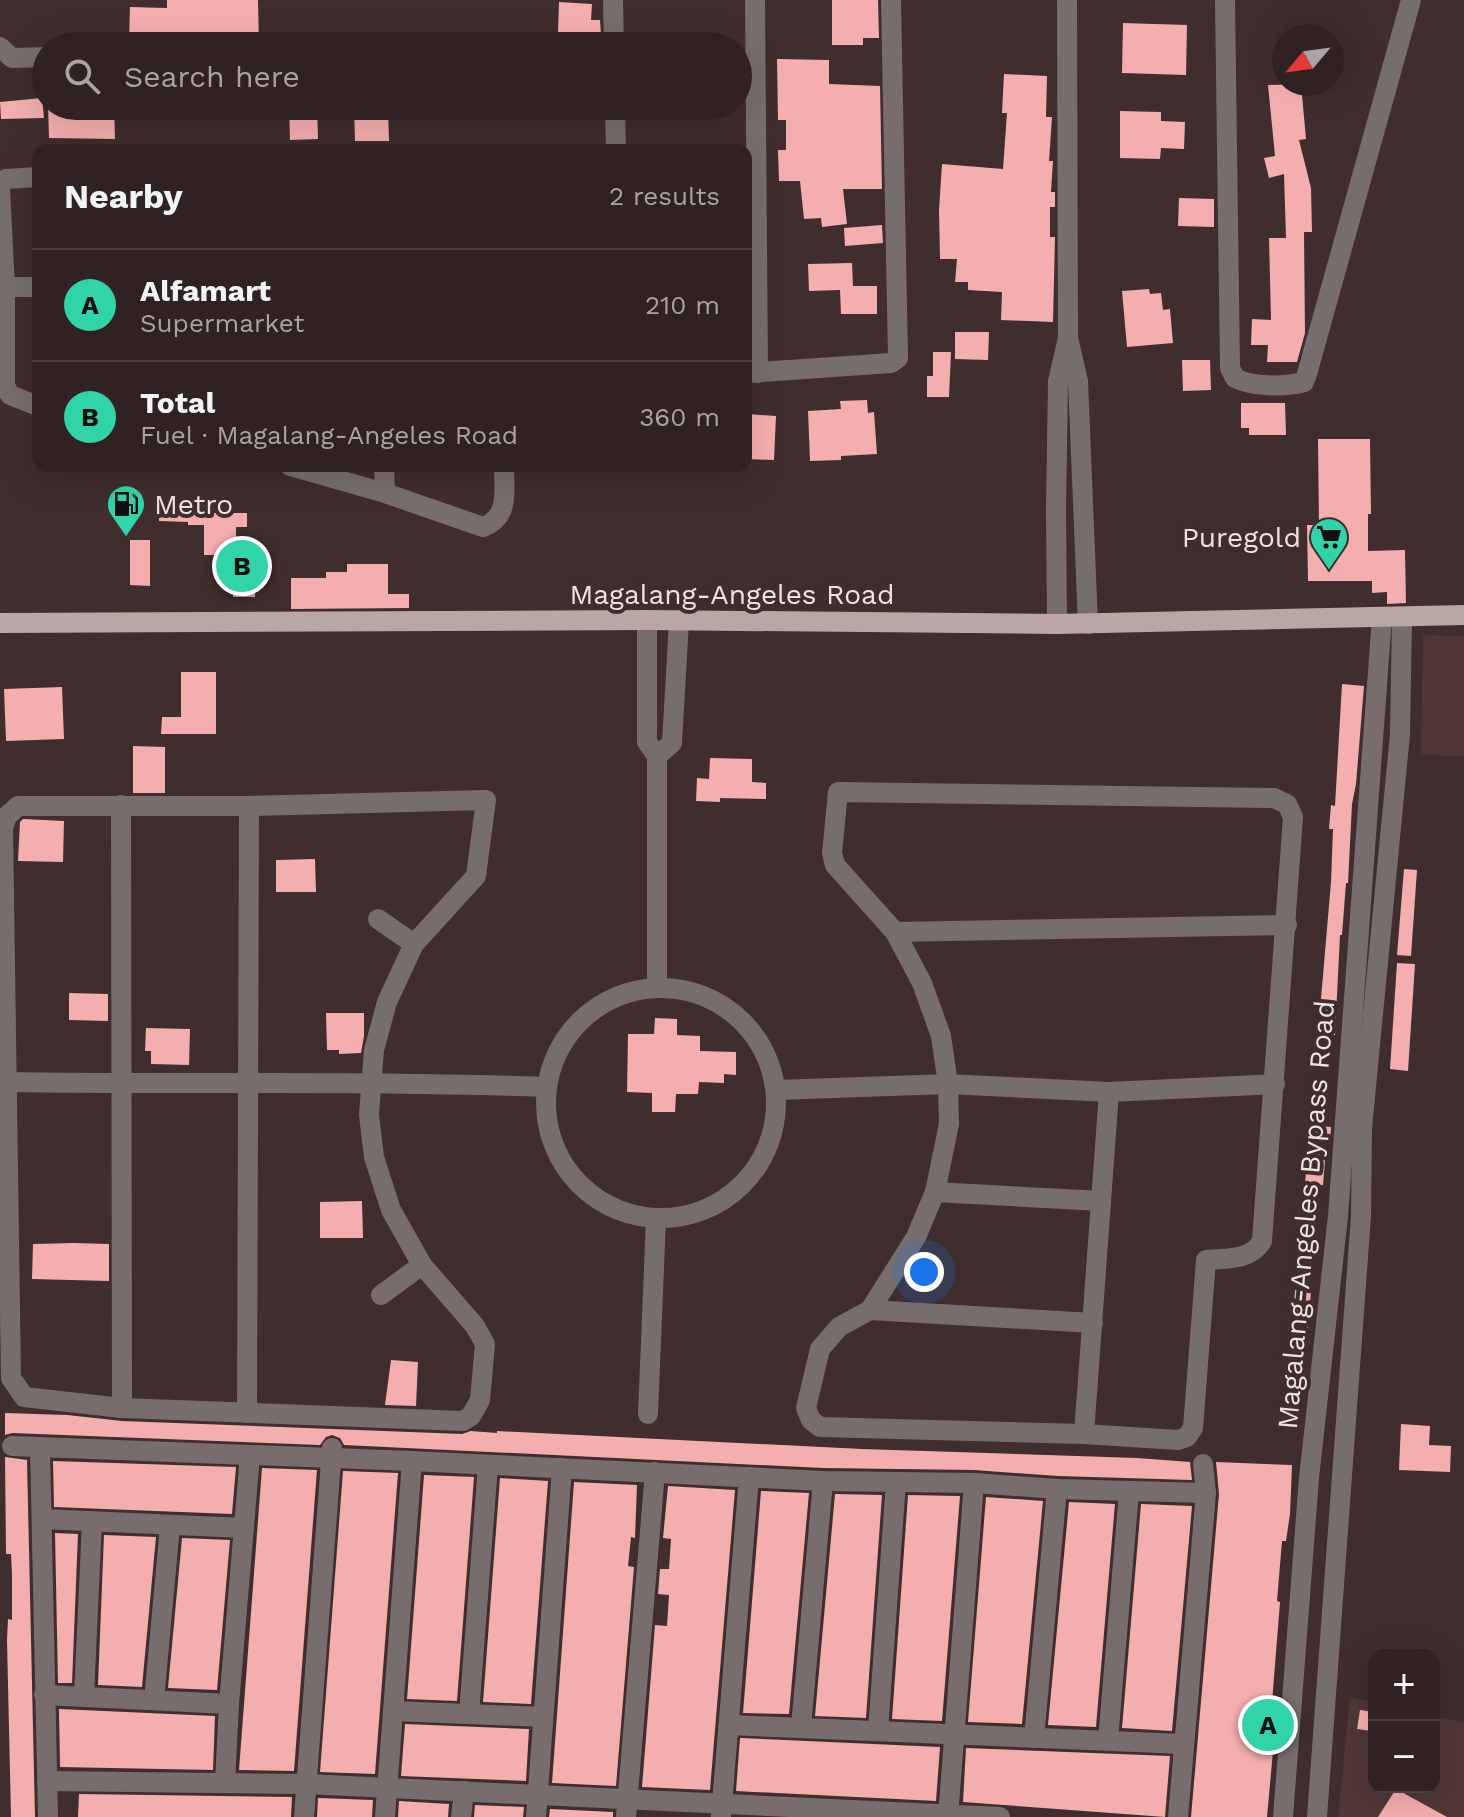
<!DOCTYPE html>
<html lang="en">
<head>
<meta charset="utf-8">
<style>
  body { margin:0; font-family:"Work Sans",sans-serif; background:#382a2a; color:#f1f3f6 }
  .controls { position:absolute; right:24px; bottom:24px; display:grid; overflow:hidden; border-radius:16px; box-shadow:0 8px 32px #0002 }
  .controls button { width:72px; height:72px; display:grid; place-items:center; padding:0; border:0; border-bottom:2px solid #4b3f40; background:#302222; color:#f1f3f6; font:40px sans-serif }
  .compass { position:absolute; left:1272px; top:24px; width:72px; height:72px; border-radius:50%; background:#302222; box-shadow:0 8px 32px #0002; rotate:241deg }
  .you { position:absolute; left:924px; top:1272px; width:28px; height:28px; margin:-20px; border:6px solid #fff; border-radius:50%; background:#1a73e8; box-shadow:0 0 0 12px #1a73e833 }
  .badge { display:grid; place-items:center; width:52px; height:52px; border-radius:50%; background:#31d4a9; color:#111; font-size:26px; font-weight:700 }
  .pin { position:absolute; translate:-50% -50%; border:4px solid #fff; box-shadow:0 2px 8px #0006 }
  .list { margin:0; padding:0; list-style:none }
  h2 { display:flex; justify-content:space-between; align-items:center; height:104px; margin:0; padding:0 32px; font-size:34px }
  h2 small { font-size:26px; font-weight:400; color:#a8a4a5 }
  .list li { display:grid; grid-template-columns:52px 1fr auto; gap:24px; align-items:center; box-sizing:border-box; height:112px; padding:0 32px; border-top:2px solid #4b3f40 }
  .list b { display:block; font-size:30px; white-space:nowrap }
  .list p { margin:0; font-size:26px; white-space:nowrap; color:#a8a4a5 }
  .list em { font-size:26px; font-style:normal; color:#a8a4a5 }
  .icon { flex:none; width:44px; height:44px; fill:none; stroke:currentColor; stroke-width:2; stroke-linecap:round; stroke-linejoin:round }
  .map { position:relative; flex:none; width:1464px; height:1817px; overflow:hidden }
  .search { position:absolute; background:#302222; box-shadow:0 8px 32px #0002; left:32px; top:32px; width:720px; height:88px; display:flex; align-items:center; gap:20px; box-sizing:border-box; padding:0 28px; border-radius:44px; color:#a8a4a5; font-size:30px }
  .panel { position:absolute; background:#302222; box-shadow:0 8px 32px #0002; left:32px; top:144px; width:720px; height:328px; border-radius:16px }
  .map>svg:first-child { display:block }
  .built { fill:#4f3736 }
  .building { fill:#f4aead }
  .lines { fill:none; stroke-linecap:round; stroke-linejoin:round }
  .minor { stroke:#776d6d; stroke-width:20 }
  .major { stroke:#baa6a5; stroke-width:20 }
  .labels { text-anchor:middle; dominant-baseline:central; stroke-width:8; stroke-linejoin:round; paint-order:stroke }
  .poi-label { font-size:28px; fill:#efe3e2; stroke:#402d2d; text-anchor:start }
  .street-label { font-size:28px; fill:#efe3e2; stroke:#402d2d }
</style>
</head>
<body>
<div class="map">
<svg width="1464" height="1817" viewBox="0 0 1464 1817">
  <rect width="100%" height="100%" fill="#402d2d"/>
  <g class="built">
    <path d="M1423,635L1464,636V756L1421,755Z"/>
    <path d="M1350,1697L1374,1702V1787H1434V1716L1464,1723V1817H1338Z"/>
  </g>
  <g class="building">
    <path d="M167,0H258L259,44L228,45V37H159V42L129,41L130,7L167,8Z"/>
    <path d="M832,0H878L879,38H863V45H832Z"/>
    <path d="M559,2L592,4L591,20H600L601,35L558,33Z"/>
    <path d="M1123,23L1187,25L1186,75L1122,73Z"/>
    <path d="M777,59L829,60V84L880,86L882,189H843L847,224L822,227L821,218L804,219L800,181H779L778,150H786V120H778Z"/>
    <path d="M1004,74L1047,76L1046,117H1052L1049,161H1053L1051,192H1055V207H1050V237H1055L1053,322L1001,320L1002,292L968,290V282H955L957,259H940L939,210L942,164L1003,169L1007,113H1002Z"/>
    <path d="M1301,84L1306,139L1299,140L1311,188L1312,232H1304L1305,333L1297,362H1267L1268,345H1251L1252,319L1271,320L1269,238H1286L1284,174L1269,178L1264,158L1275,156L1268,85Z"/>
    <path d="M42,98L44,118L1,119L0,102Z"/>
    <path d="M48,106H114L115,139L49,138Z"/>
    <path d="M289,106H317L318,139L290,140Z"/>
    <path d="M354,106H388L389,141H355Z"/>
    <path d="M1120,111L1161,112V121L1185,122L1184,149L1161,148L1160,159L1120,158Z"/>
    <path d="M1179,198L1214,199V227L1178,226Z"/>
    <path d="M882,225L883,243L845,246L844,228Z"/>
    <path d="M852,263L853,286H877V314H841L840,290L809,291L808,264Z"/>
    <path d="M1149,289L1150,294L1161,293L1163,310L1170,309L1173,343L1127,347L1122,291Z"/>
    <path d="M955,332H989L988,360L955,359Z"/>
    <path d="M933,352H951L949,397H927V376H933Z"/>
    <path d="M1182,360H1210L1211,390L1183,391Z"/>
    <path d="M867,400L868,413L874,412L877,454L841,456V460L810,461L808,411L841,409L840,401Z"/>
    <path d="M1241,403H1285L1286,435H1249V428H1241Z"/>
    <path d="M747,414L776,416L774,460L746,459Z"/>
    <path d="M1318,439H1370L1371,514H1368V551L1405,550L1406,603L1387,604V592L1372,593V581H1308L1307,525H1319Z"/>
    <path d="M188,502H212L211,513H247V527H236V555H204V525H188V522L159,521V504Z"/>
    <path d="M130,540H150V586L130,585Z"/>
    <rect x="233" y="559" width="22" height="38"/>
    <path d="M347,564H388V594H409V608L291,609V578H326V572H347Z"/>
    <path d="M181,672H216V734H161L162,717H181Z"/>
    <path d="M1342,684L1364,686L1356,784L1352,804L1348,883H1346L1342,935H1340L1335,1035L1318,1034L1331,882L1333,829H1329L1331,805L1335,806Z"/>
    <path d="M62,687L64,739L6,741L4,689Z"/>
    <path d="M133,746L165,747V793H133Z"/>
    <path d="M710,758L752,759V782L766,783V799L720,798V802L696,801L697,778L709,779Z"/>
    <path d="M23,819L64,821L63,862L18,861L20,822Z"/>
    <path d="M315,859L316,892H276V860Z"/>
    <path d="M1404,869L1417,870L1411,956L1397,955Z"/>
    <path d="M1397,963L1415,964L1408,1071L1390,1069Z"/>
    <path d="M69,993L108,994V1021L69,1020Z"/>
    <path d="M326,1013H364V1036L361,1053L339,1054V1050H327Z"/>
    <path d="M655,1018L677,1019V1035L700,1036V1051L736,1052V1075L724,1074V1083L699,1082L698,1094H676L675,1112H652V1093L627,1092L628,1034H654Z"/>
    <path d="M146,1028L190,1029L189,1065L151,1064V1051H145Z"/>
    <path d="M1316,1126L1331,1127L1330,1143L1315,1142Z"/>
    <path d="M1308,1147L1326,1149L1323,1185L1305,1184Z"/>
    <path d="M362,1201L363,1238H320V1202Z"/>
    <path d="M74,1243L109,1244V1281L32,1279L33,1244Z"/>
    <path d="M1295,1290L1311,1291L1305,1366L1290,1365Z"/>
    <path d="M391,1360L418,1362L416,1406L385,1405Z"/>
    <path d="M5,1413L67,1415L122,1421L462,1434L471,1431L497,1433V1431L862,1449L1137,1458L1190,1462L1192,1480L1058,1476L974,1470L823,1468L344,1445L340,1438L332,1435L326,1437L320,1445L12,1433L5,1435Z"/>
    <path d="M1401,1424L1430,1426L1429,1445L1451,1446L1450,1472L1399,1470Z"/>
    <path d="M5,1457L27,1460L35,1817H11L7,1640L8,1619L12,1620V1574L11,1554H6Z"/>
    <path d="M53,1461L236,1467L232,1514L54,1507Z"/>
    <path d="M1216,1462L1292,1465L1290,1514L1286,1541H1282L1277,1601L1280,1602L1271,1715L1275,1716L1274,1740L1267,1817H1191L1219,1494Z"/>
    <path d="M262,1468L317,1470L294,1771L239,1770Z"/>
    <path d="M343,1471L398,1473L375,1774L320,1772Z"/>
    <path d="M424,1475L474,1477L457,1701L407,1699Z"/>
    <path d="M500,1478L548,1481L531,1704L483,1702Z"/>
    <path d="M574,1482L637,1485L635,1538L631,1537L628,1566L634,1567L616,1786L552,1783Z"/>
    <path d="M668,1486L735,1490L710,1790L642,1787L655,1625L667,1626L669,1595L658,1594L660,1569H669L671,1539L663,1538Z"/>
    <path d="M761,1491L809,1493L789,1714L743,1713Z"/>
    <path d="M835,1494L882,1495L866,1718L815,1716Z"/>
    <path d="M908,1495L960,1496L942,1721L892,1719Z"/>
    <path d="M986,1497L1043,1501L1022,1724L968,1722Z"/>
    <path d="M1069,1502L1115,1504L1096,1727L1048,1725Z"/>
    <path d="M1141,1504L1192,1506L1172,1731L1122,1728Z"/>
    <path d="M55,1533L78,1534L72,1683H58Z"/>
    <path d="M104,1535L156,1537L142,1687L98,1685Z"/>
    <path d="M182,1538L230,1540L217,1690L168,1688Z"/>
    <path d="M59,1709L215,1716L213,1770L60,1767Z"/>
    <path d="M1360,1710L1374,1712L1372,1731L1357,1729Z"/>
    <path d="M405,1724L529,1729L526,1781L401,1776Z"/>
    <path d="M740,1738L940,1747L936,1801L736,1791Z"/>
    <path d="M966,1748L1170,1756L1165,1817L963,1802Z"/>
    <path d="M1396,1789L1447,1817H1378Z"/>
    <path d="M79,1794L292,1797L291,1817H78Z"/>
    <path d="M318,1798L373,1800L372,1817H317Z"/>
    <path d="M399,1801L449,1804L448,1817H398Z"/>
    <path d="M475,1805L524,1807L523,1817H474Z"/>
    <path d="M550,1809L613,1812V1817H549Z"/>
  </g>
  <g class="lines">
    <g class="minor">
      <path d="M613,0L614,46"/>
      <path d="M755,0L758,373"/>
      <path d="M1225,0L1230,368L1235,378C1252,387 1286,387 1304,382L1307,374L1411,0"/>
      <path d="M0,47L12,58L46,57"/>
      <path d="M615,106L616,150"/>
      <path d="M0,185L6,179L38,177"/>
      <path d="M0,189L5,287V386L10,395L38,406"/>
      <path d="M5,287H38"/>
      <path d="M1069,342L1078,381L1088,624"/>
      <path d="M746,373L891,363L898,358L891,0"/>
      <path d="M290,466L385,493L483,527C510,517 504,491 504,466"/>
      <path d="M384,466L385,493"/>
      <path d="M647,620V742L657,756V987"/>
      <path d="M1057,624L1056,509L1058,381L1068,338L1067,0"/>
      <path d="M657,756L672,743L679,621"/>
      <path d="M838,792L1274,798L1287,804L1293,817L1262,1241C1251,1261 1226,1258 1206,1260L1193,1428L1187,1437L1178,1440L1084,1434L820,1427L811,1420L806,1408L820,1349L839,1327L870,1310L916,1237L935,1192L949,1124L948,1084L941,1036L922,983L895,932L835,865L832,853Z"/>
      <path d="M486,800L476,876L414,944L387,1002L374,1050L369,1115L374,1157L391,1210L422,1265L475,1326L485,1344L480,1400L471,1416L463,1421L122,1408L24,1397L11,1378L3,828L7,816L18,806H249Z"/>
      <path d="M121,805L122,1408"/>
      <path d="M378,919L414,944"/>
      <path d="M895,932L1287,925"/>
      <circle cx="661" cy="1103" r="115"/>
      <path d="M7,1082C187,1085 366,1080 545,1087"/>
      <path d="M776,1090L948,1084L1109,1092L1275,1084"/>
      <path d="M935,1192L1101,1201"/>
      <path d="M381,1295L422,1265"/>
      <path d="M870,1310L1093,1323"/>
      <path d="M247,1413L249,806"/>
      <path d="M648,1414L656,1219"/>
      <path d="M1084,1434L1109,1092"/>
      <path d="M12,1446L412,1461L823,1481L974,1483L1057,1489L1206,1493"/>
      <path d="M40,1447L48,1817"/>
      <path d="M42,1519L244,1528"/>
      <path d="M44,1695L229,1704"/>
      <path d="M84,1696L92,1522"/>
      <path d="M154,1700L170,1526"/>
      <path d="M393,1711L543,1717"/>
      <path d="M469,1714L488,1465"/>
      <path d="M729,1725L1183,1744"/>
      <path d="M801,1727L823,1481"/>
      <path d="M878,1731L896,1482"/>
      <path d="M1034,1738L1057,1489"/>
      <path d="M1108,1740L1129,1492"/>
      <path d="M47,1781L306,1784L1000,1817"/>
      <path d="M225,1783L229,1704L250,1455"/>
      <path d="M721,1816L749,1477"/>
      <path d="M304,1817L332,1448"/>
      <path d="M385,1817L412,1461"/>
      <path d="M461,1817L464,1791"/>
      <path d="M536,1817L562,1468"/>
      <path d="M626,1817L655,1472"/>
      <path d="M948,1817L974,1483"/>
      <path d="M1178,1817L1206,1493L1203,1464"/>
      <path d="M1283,1817L1309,1478L1338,1216L1382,617"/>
      <path d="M1317,1817L1361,1216L1362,1128L1400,734L1402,617"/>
    </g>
    <path class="major" d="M0,623L647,620L1057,624L1464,615"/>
  </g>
  <defs>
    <g id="fuel-pin" transform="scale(2)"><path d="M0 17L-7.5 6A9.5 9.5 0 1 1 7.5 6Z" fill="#31d4a9" stroke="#402d2d"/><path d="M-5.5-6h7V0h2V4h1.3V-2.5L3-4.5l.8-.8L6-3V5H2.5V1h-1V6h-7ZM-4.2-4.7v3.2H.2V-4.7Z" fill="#111"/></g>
    <g id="supermarket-pin" transform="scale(2)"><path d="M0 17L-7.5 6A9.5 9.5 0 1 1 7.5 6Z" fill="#31d4a9" stroke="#402d2d"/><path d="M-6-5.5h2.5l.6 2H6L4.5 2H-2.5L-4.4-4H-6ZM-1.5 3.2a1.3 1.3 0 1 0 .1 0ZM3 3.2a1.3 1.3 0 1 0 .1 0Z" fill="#111"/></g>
  </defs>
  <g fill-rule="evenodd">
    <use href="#fuel-pin" x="126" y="504"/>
    <use href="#supermarket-pin" x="1329" y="537"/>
  </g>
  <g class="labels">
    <g class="poi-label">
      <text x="154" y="504">Metro</text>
      <text x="1301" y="537" text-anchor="end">Puregold</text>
    </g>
    <g class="street-label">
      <text x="732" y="594">Magalang-Angeles Road</text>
      <text transform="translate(1306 1215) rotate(-85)">Magalang-Angeles Bypass Road</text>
    </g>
  </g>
</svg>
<div class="controls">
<button>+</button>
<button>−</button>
</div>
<svg class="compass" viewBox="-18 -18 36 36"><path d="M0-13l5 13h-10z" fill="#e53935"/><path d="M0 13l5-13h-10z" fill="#a8a4a5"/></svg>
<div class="you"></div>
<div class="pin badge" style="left:1268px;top:1725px">A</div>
<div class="pin badge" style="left:242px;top:566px">B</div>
<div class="search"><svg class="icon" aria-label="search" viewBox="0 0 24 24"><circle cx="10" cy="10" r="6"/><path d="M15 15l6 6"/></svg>Search here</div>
<section class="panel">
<h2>Nearby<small>2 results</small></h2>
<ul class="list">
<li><span class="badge">A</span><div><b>Alfamart</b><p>Supermarket</p></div><em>210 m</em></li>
<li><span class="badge">B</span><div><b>Total</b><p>Fuel · Magalang-Angeles Road</p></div><em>360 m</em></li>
</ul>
</section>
</div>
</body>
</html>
